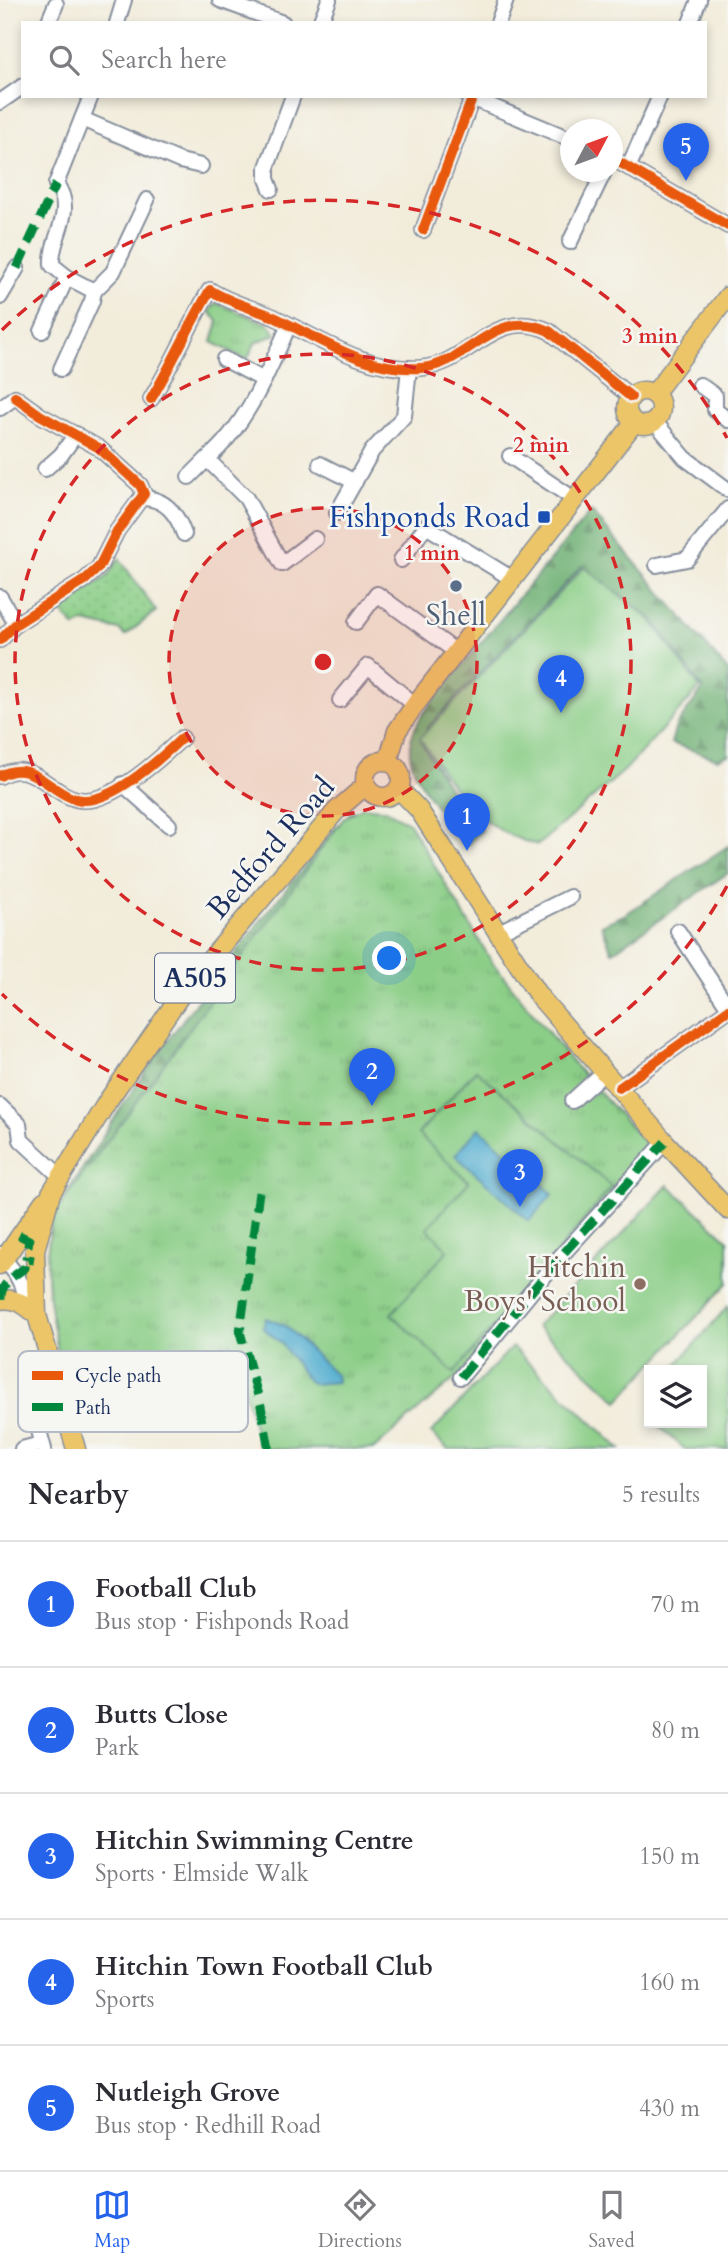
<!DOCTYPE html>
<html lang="en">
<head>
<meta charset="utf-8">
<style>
  body { margin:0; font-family:Cardo,serif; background:#f7f7f7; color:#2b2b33 }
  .controls { position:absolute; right:21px; bottom:21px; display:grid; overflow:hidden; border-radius:0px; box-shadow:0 4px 10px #0003 }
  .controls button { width:63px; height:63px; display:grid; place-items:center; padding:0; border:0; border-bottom:2px solid #e1e1e2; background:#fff; color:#2b2b33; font:35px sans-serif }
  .compass { position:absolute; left:560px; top:119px; width:63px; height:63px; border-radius:50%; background:#fff; box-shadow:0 4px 10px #0003; rotate:49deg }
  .you { position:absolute; left:390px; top:959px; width:24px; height:24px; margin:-18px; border:5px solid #fff; border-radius:50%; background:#1a73e8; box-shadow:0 0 0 10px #1a73e833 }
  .badge { display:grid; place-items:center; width:46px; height:46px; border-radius:50%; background:#2563eb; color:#fff; font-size:23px; font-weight:700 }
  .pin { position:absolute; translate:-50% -58px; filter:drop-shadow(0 2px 4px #0008) }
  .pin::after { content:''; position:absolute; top:37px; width:24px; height:21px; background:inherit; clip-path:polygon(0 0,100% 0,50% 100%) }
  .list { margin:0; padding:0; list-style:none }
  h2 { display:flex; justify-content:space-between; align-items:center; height:91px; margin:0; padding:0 28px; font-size:30px }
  h2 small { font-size:23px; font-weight:400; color:#7c7c81 }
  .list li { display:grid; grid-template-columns:46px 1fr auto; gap:21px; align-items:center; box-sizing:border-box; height:126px; padding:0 28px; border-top:2px solid #e1e1e2 }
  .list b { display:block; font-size:26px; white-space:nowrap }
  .list p { margin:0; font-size:23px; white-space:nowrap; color:#7c7c81 }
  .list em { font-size:23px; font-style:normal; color:#7c7c81 }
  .icon { flex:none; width:38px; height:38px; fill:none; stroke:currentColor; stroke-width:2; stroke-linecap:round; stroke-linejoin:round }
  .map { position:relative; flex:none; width:728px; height:1449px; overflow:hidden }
  .search { position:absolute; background:#fff; box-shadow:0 4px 10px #0003; left:21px; right:21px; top:21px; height:77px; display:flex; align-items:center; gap:18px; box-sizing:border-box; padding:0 24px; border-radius:0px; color:#7c7c81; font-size:26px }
  .sheet { height:721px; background:#fff }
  nav { display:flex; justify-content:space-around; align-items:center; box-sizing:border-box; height:98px; border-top:2px solid #e1e1e2; background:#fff; font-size:19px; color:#7c7c81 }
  nav a { display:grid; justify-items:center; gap:4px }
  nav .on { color:#2563eb }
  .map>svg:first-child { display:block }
  .grass { fill:url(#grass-dots); stroke:#537e72; stroke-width:2 }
  .forest { fill:url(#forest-firs); stroke:#467069; stroke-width:2 }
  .park { fill:url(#park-tufts); stroke:#537e72; stroke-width:2 }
  .pitch { fill:#8bce87; stroke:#537e72; stroke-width:2 }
  .water { fill:#50accf; stroke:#366e96; stroke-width:2 }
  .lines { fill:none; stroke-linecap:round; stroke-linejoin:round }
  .minor-casing { stroke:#868e9c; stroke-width:18 }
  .major-casing { stroke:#868e9c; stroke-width:21 }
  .minor { stroke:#fff; stroke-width:14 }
  .major { stroke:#edc569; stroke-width:18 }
  .quiet { stroke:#00873e; stroke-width:9; stroke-dasharray:18 9; stroke-linecap:butt }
  .cycleway-casing { stroke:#f6f6f2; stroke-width:15 }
  .cycleway { stroke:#e8590c; stroke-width:10 }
  .ring { fill:none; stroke:#d62828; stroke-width:3.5; stroke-dasharray:12 9 }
  .transit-dot { fill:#1a4fb4; stroke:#f6f6f2; stroke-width:2.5 }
  .service-dot { fill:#5c6f8a; stroke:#f6f6f2; stroke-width:2.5 }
  .education-dot { fill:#8d6e63; stroke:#f6f6f2; stroke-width:2.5 }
  .labels { text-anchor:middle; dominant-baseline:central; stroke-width:5; stroke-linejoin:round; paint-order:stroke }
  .shield { fill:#f6f6f2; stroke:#5d6b8a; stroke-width:2 }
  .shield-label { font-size:28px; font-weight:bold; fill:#1b2f5e }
  .transit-label { font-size:30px; fill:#164399; stroke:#f6f6f2; text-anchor:end }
  .service-label { font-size:30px; fill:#4e5e75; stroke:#f6f6f2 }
  .street-label { font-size:30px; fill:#1b2f5e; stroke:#f6f6f2 }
  .education-label { font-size:30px; fill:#785e54; stroke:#f6f6f2; text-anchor:end }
  .key { fill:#f6f6f2; stroke:#b4bac6; stroke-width:2 }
  .key-label { font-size:19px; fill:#1b2f5e }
  .centre { fill:#d62828; stroke:#f6f6f2; stroke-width:3.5 }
  .ring-label { font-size:21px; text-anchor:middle; font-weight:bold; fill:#d62828; stroke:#f6f6f2; stroke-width:5; stroke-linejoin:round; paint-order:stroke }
</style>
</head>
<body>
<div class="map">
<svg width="728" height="1449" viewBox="0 0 728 1449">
  <defs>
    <pattern id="grass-dots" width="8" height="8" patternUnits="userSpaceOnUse" patternTransform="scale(1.75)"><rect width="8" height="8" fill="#8bce87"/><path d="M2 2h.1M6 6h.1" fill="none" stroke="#77b177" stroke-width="1.8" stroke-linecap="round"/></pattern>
    <pattern id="forest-firs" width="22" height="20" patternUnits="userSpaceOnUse" patternTransform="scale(1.75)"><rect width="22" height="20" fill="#70b174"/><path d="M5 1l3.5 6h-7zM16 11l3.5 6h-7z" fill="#5b9062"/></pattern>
    <pattern id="park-tufts" width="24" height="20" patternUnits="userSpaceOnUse" patternTransform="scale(1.75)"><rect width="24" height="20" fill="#8bce87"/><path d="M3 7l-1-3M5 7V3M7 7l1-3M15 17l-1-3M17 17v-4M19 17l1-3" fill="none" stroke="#77b177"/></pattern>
  </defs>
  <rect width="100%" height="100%" fill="#f6f6f2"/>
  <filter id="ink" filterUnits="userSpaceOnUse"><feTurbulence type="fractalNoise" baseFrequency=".0143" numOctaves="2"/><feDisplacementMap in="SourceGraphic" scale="14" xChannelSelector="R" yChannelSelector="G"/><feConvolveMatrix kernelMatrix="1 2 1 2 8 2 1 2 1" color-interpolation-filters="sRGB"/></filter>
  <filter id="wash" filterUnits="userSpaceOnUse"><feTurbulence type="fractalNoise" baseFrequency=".00686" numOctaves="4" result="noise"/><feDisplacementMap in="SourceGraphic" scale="28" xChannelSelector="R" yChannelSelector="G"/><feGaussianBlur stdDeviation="1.57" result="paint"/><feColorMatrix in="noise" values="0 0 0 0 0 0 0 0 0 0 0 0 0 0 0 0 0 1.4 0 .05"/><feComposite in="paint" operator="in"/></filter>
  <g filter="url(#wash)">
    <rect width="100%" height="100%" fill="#f2ecda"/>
    <path class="grass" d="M119,558L156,611L125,636L120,630L84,622L75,627L59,609L108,576Z"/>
    <g class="forest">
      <path d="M591,511L728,671V755L718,759L671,743L676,726L703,689L652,619L582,566L428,727L421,742L454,796L482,830L467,845C450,824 410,779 410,753C409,731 422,715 434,699Z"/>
      <path d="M352,811H371L48,1234C59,1202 79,1174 97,1146C165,1033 253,932 334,829Z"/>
      <path d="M728,846V873L612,952L601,925L624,915Z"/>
    </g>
    <g class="park">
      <path d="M216,303L269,324L276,334L255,343L247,360L212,342L218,321L209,311Z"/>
      <path d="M363,807L386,810L409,823L492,962L572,1062L651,1149L459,1375L374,1449H260L231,1343L65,1386C55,1331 36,1268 55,1213L344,818Z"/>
    </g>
    <g class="pitch">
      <path d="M584,567L650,619L700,688L625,770L538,845C476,830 453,787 420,738Z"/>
      <path d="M476,1070L612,1187L454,1373L391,1314L448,1250L427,1228L469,1182L418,1134Z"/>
      <path d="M668,1185L728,1240V1283L618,1401L537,1326Z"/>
      <path d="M728,1306V1449H685L655,1423H702V1370H672Z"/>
      <path d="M512,1347L620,1449H448L431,1433Z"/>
    </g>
    <g class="water">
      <path d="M479,1128L553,1194L529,1221L455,1155Z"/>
      <path d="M266,1318L286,1326L336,1375L337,1382L314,1384L308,1381L281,1343L263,1328Z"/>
    </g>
  </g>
  <g filter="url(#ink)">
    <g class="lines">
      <g class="minor-casing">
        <g id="minor">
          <path d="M220,0L283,23"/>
          <path d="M48,23L56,4"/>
          <path d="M117,23L124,0"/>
          <path d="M320,23L329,0"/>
          <path d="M498,23L506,0"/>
          <path d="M690,23L699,0"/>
          <path d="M467,96L570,139"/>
          <path d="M0,102L23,86"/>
          <path d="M82,119L180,161L201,166"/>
          <path d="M612,158L728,226"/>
          <path d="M629,166L660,96"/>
          <path d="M271,189L267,179V167L293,96"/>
          <path d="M423,230L473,96"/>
          <path d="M570,242L604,172"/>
          <path d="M94,291L113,272L147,200"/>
          <path d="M0,297L17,268"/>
          <path d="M289,325C268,372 247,425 207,459L246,498L282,564L315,539"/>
          <path d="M42,331L67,277L52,265C50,237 77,212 56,184L91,96"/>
          <path d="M224,359L264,380"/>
          <path d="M61,369L92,301L94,291L67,277"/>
          <path d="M700,385L715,396V410L728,420"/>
          <path d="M151,399C173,363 189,325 210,290C230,303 253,308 274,317C320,339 367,372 421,368C471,364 493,306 549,331L631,397"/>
          <path d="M0,408L15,397L40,415L99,448L140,485L144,494L117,531L99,567L85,580L16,624L0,640"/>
          <path d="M655,422L685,458L728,490"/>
          <path d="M510,456L574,499"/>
          <path d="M320,464L355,482"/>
          <path d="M45,469L61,455L76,434"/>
          <path d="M189,477L207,459"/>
          <path d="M144,498C166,499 177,514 184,534"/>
          <path d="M337,513L372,451L404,416L409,368"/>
          <path d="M401,560L426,526L511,578"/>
          <path d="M657,565L687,559L728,509"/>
          <path d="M0,597L16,624"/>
          <path d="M356,622L377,594L455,651"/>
          <path d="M340,700L368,666L415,705"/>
          <path d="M0,776C34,756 51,798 83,800C113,802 161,758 182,738"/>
          <path d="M123,784L169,825"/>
          <path d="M678,931L728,1007"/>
          <path d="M497,933L570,897"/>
          <path d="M619,1088L728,1010"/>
          <path d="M572,1101L604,1072"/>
          <path d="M0,1106L19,1124L21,1140L61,1177"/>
          <path d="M0,1254L16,1274L36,1314"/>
          <path d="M461,1377L560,1257L665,1142"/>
          <path d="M34,1412L44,1449"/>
          <path d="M22,1449L41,1444"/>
        </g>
      </g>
      <g class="major-casing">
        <g id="major">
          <circle cx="644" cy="408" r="17"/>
          <path d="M654,394L728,296"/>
          <circle cx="383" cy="779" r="18"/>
          <path d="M388,761L397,731L415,705L634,423"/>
          <path d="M399,789L419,810L538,995L665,1142L728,1210"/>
          <path d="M0,1265L44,1201"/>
          <path d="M0,1300C16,1297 25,1305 37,1315"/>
          <path d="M76,1449L37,1315L35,1250L51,1193L107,1102L182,993L336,811L366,785"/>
        </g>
      </g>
      <use href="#minor" class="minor"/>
      <use href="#major" class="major"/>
      <g class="quiet">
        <path d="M17,268L56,184"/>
        <path d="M259,1192L240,1332L261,1406L269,1449"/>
        <path d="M19,1235L29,1240L26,1259"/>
        <path d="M1,1300C0,1284 12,1277 25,1268L26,1259L34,1260"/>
        <path d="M461,1377L560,1257L665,1142"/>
      </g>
      <g class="cycleway-casing">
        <g id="cycleway">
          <path d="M612,158L728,226"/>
          <path d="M423,230L473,96"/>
          <path d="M151,399C173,363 189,325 210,290C230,303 253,308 274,317C320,339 367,372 421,368C471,364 493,306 549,331L631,397"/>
          <path d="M0,640L16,624L85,580L99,567L117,531L144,494L140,485L99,448L40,415L15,397"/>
          <path d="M0,776C34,756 51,798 83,800C113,802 161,758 182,738"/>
          <path d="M619,1088L728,1010"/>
        </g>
      </g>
      <use href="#cycleway" class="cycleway"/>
    </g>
  </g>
  <circle cx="323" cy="662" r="154" fill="#d62828" fill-opacity=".12"/>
  <g class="ring">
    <circle cx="323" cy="662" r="154"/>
    <circle cx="323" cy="662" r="308"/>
    <path d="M727 886A462 462 0 0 1 2 994M2 330A462 462 0 0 1 727 438"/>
  </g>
  <rect class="transit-dot" x="537" y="510" width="14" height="14" rx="3.5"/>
  <circle class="service-dot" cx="456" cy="586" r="7"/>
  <circle class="education-dot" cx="640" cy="1284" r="7"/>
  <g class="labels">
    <rect class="shield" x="155" y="953.5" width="80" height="49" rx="5"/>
    <g class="shield-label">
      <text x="195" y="978">A505</text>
    </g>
    <g class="transit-label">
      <text x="530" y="517">Fishponds Road</text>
    </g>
    <g class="service-label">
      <text x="456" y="615">Shell</text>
    </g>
    <g class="street-label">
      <text transform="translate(271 848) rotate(-49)">Bedford Road</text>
    </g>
    <g class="education-label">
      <text x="626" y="1267">Hitchin<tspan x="626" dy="34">Boys' School</tspan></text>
    </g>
  </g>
  <rect x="18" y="1351" width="230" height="81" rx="10" class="key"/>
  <rect x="32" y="1371" width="31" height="9" fill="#e8590c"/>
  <rect x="32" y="1403" width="31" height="8" fill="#00873e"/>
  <g class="key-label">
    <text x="75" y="1382">Cycle path</text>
    <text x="75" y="1414">Path</text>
  </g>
  <circle cx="323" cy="662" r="10" class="centre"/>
  <g class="ring-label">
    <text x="650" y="343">3 min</text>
    <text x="541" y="452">2 min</text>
    <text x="432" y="560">1 min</text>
  </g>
</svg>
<div class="controls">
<button><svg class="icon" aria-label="layers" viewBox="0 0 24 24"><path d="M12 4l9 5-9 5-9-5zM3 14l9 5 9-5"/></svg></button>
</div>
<svg class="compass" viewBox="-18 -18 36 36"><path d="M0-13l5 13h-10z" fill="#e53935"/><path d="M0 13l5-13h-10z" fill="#7c7c81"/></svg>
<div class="you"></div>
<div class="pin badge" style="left:467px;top:851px">1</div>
<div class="pin badge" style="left:372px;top:1106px">2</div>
<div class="pin badge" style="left:520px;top:1207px">3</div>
<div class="pin badge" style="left:561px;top:713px">4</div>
<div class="pin badge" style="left:686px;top:181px">5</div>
<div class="search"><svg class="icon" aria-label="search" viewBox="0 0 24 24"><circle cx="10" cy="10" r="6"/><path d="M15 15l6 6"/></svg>Search here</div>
</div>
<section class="sheet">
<h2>Nearby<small>5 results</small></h2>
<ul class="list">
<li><span class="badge">1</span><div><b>Football Club</b><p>Bus stop · Fishponds Road</p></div><em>70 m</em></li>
<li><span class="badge">2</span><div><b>Butts Close</b><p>Park</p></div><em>80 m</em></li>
<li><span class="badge">3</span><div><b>Hitchin Swimming Centre</b><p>Sports · Elmside Walk</p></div><em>150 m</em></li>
<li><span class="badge">4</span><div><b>Hitchin Town Football Club</b><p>Sports</p></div><em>160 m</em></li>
<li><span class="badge">5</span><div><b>Nutleigh Grove</b><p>Bus stop · Redhill Road</p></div><em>430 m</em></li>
</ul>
</section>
<nav>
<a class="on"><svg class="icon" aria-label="map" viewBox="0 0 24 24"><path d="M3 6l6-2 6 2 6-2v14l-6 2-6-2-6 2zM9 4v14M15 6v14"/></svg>Map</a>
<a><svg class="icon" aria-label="directions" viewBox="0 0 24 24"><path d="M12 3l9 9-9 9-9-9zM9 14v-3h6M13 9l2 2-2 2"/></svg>Directions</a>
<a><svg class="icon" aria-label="saved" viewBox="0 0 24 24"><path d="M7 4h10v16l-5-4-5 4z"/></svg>Saved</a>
</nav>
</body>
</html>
